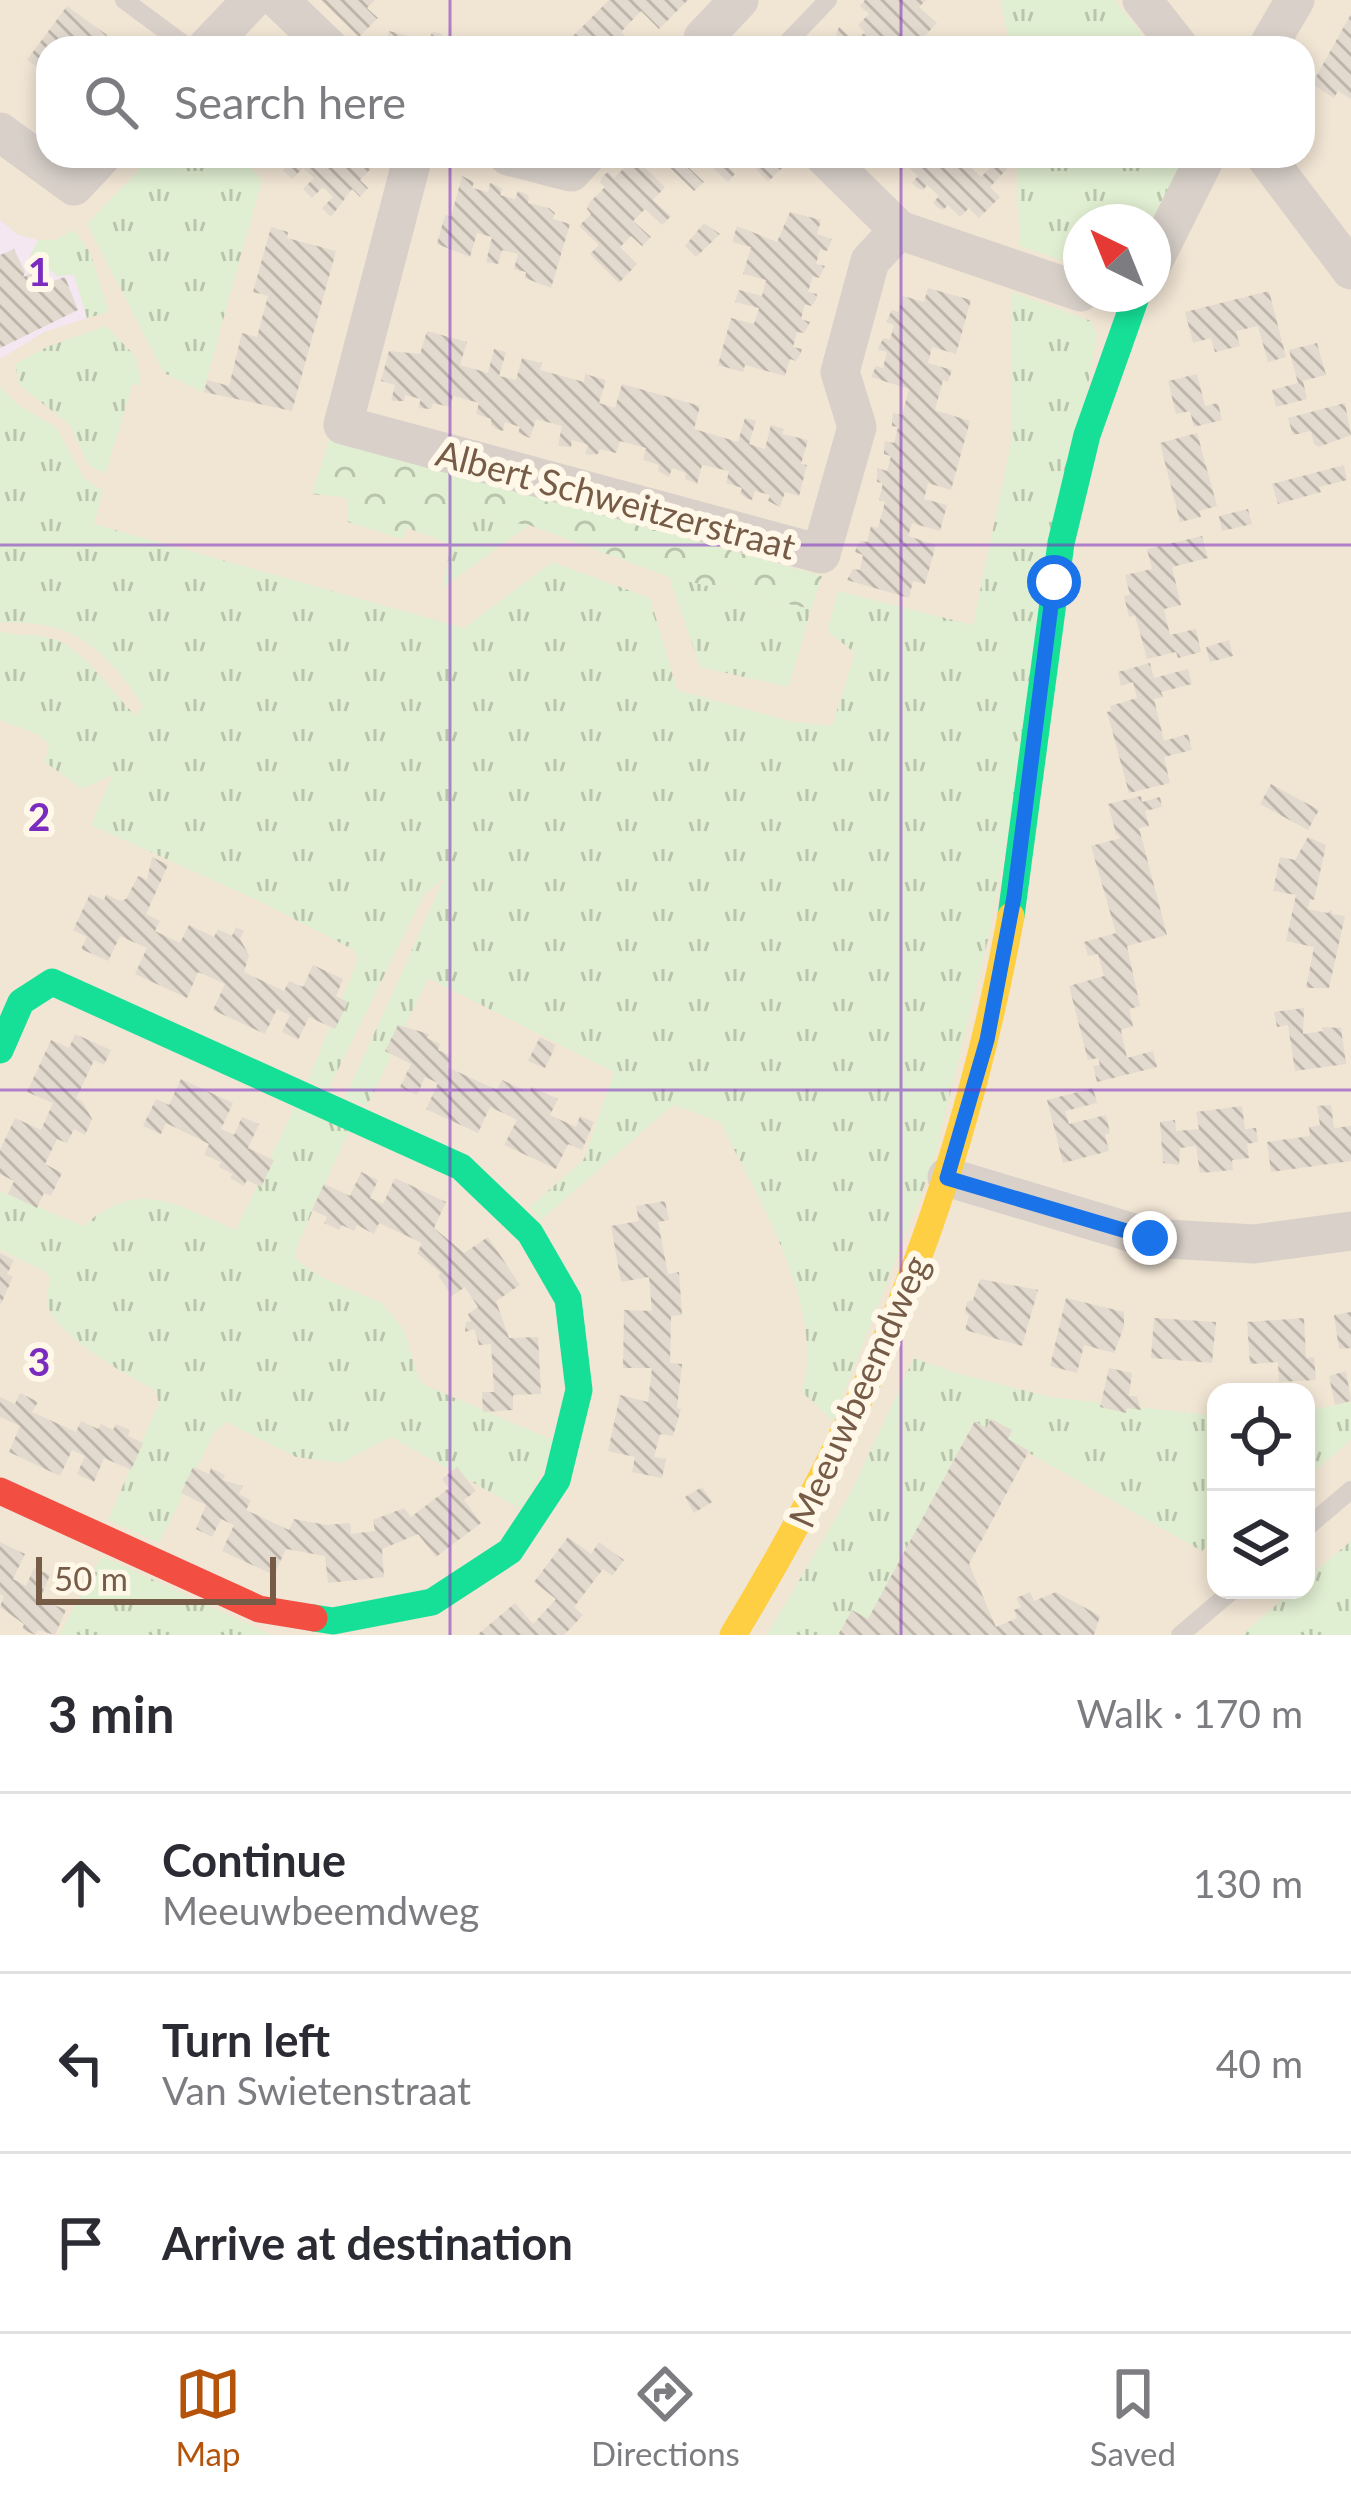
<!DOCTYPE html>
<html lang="en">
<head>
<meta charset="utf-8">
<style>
  body { margin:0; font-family:Lato,sans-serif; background:#f2f2f3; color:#2b2b33 }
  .controls { position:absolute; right:36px; bottom:36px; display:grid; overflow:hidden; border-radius:24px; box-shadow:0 6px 18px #0003 }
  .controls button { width:108px; height:108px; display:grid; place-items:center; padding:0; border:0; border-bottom:3px solid #e1e1e2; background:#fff; color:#2b2b33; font:60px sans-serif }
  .compass { position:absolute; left:1063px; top:204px; width:108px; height:108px; border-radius:50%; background:#fff; box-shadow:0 6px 18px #0003; rotate:317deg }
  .scale { position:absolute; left:36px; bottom:30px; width:240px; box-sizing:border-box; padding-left:12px; border:6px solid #765b47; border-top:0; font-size:33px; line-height:42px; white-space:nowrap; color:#765b47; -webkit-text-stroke:9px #fff8e9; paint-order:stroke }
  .stop { position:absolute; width:36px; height:36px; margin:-27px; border:9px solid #1a73e8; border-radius:50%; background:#fff }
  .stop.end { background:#1a73e8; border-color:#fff; box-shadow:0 3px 12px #0008 }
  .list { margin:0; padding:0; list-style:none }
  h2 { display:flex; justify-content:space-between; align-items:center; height:156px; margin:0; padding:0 48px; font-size:51px }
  h2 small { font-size:39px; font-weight:400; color:#7c7c81 }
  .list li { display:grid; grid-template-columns:78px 1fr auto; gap:36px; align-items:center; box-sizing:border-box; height:180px; padding:0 48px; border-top:3px solid #e1e1e2 }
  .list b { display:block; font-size:45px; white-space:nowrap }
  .list p { margin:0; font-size:39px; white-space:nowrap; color:#7c7c81 }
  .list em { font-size:39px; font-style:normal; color:#7c7c81 }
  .icon { flex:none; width:66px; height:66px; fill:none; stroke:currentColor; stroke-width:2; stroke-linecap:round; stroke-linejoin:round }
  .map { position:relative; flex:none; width:1351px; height:1635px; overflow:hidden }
  .search { position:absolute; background:#fff; box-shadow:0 6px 18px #0003; left:36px; right:36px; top:36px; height:132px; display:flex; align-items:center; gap:30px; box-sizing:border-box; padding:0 42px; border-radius:36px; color:#7c7c81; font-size:45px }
  .sheet { height:696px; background:#fff }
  nav { display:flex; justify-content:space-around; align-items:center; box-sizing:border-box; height:168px; border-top:3px solid #e1e1e2; background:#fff; font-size:33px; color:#7c7c81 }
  nav a { display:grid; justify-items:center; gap:6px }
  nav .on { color:#b45309 }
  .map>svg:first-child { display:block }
  .residential { fill:#f1e5d4; fill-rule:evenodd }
  .education { fill:#f4e7f1 }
  .grass { fill:url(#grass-tufts) }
  .forest { fill:url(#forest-crowns) }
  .building { fill:url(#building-back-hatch) }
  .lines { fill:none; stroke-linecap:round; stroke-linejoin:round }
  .lane { stroke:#d8d0c9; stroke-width:18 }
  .street { stroke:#d8d0c9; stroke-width:39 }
  .fast { stroke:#16e098; stroke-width:27 }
  .slow { stroke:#ffcf43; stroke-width:27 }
  .jam { stroke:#f24e42; stroke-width:27 }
  .route { stroke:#1a73e8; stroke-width:15 }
  .grid { fill:none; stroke:#7b2cbf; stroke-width:3; stroke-opacity:0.55 }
  .labels { text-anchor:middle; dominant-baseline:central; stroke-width:12; stroke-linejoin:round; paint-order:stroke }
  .street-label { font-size:36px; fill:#765b47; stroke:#fff8e9 }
  .grid-label { font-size:39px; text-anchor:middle; font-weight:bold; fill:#7b2cbf; stroke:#fff8e9; stroke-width:12; stroke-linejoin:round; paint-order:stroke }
</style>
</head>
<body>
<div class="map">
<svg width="1351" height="1635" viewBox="0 0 1351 1635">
  <defs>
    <pattern id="grass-tufts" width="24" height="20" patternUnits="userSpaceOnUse" patternTransform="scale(3)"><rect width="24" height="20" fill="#e0eed1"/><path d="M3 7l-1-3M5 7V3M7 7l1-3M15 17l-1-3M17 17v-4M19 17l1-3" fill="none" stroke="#bac4ab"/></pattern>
    <pattern id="forest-crowns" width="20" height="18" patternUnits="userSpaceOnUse" patternTransform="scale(3)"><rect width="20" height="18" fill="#e0eed1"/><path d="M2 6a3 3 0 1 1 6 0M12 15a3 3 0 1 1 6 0" fill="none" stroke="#bac4ab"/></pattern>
    <pattern id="building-back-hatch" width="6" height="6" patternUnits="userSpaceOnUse" patternTransform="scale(3)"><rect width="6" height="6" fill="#e3dacf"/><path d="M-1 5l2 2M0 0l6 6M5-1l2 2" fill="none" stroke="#bdb4aa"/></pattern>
  </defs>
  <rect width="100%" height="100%" fill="#f7f2e7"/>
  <path class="residential" d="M0,0H1351V1635H0ZM48,48H1303V156H48ZM1081,222H1153V294H1081ZM1216,1392H1306V1590H1216Z"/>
  <path class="education" d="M0,220L18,235L38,240L34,252L43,264L74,275L87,318L44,332L0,359Z"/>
  <g class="grass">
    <path d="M1001,0H1114L1153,48H1010Z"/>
    <path d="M152,156H240L262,180L203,392L164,373L87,224Z"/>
    <path d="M1016,156H1188L1152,222H1081V267L1020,246Z"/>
    <path d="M74,230L90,252L109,312L87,318L74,275L57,276L43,264L31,269L28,260L38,240H55Z"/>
    <path d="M1012,292L1091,321L1097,335L990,931L933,1164L833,1421L802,1392C827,1310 756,1194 720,1122L673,1105L541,1220L530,1207L584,1159L614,1072L428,978L367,1106L345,1098L444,879L424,894L328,1090L308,1080L358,960L354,950L261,902L91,825L113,775L82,789L45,762L49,745L39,735L0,720V632C18,636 42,633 59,641C91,657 112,693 137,717L143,706C104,647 72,619 0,623V387L18,405L56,427L84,478L103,491L94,524L464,628L552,562L650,598L677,690L793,722L832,726L855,653L827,631L838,591L973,625L1011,443Z"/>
    <path d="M106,326L136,357L141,386L133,384L105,474L88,464L69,424L19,385L15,364L47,347Z"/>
    <path d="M457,515L529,525L442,588Z"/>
    <path d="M669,577L811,609L789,687L700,667Z"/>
    <path d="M296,1104L350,1128L297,1246L295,1259L323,1278L382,1303L404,1330L419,1380L427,1386L558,1442L521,1509L391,1437L341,1463L296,1457L226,1422L214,1433L159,1543L108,1520L159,1403L155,1390C129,1377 57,1335 48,1307C45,1298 49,1287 50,1278L44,1271L0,1250V1191L83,1226C141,1176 177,1206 236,1230Z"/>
    <path d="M914,1358L960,1374L1050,1397L1216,1416V1539L1202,1551L974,1422L860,1635H767L851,1492Z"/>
    <path d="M1351,1402V1440L1306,1478V1411Z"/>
    <path d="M1351,1541V1635H1241L1294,1590H1306V1579Z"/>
    <path d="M102,1556L272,1635H59Z"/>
  </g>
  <path class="forest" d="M330,438L822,576L811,609L669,577L529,525L457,515L451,544L407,528L402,539L348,522L347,498L312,494Z"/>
  <g class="building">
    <path d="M321,0H375L367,8L378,18L359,37Z"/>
    <path d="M609,0H688L659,29L641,11L621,32L638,48H561Z"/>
    <path d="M865,0H926L919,7L937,23L913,48H831L839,27L855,42L865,32L858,25L869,14L860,6Z"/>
    <path d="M67,6L107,35L98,48H48V75L27,60Z"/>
    <path d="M1351,14V99L1338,91L1334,98L1312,84Z"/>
    <path d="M389,31L429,41L432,32L442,34L438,48H394L396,41L387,38Z"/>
    <path d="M291,156H367L375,164L360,180L368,188L360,197L352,189L331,217L322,208L333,197L323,187L312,198L303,189L314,178L303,168L292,179L283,170L294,159Z"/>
    <path d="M626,156L634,157L665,187L653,200L671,216L662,225L645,209L633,221L651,237L642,246L631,236L620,247L637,264L619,283L590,254L599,245L579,226L591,214L587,209L589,203L605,187L600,183L603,176L608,172L614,178L625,167L621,162Z"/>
    <path d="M658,156H696L686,165L704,182L694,191Z"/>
    <path d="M700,156H718L735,174L728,182Z"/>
    <path d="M768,156H784L789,161L768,182L756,169Z"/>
    <path d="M898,156H980L969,166L981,177L998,160L1007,169L990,187L1000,197L979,218L969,208L960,217L948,205L943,210L937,207L933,203L939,196L927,185L923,190L916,187L912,183L918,176L906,165L902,170L891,163Z"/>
    <path d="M462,176L474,182L472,188L488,192L490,183L496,185L502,189L500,195L515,199L518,191L524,193L529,196L528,203L549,208L555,213L553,219L570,224L551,288L525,278L526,272L514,269L518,254L502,250L498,264L486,262L492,237L477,233L470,257L437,244L445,215L451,217Z"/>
    <path d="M790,212L821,220L817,234L832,239L827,251L820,249L816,264L825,266L819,278L813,276L808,292L817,294L816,300L811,306L805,304L801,319L810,322L804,333L797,332L793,347L802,349L800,355L796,361L790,359L785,376L745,365L743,372L718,365L731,318L754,324L759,308L735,302L739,290L762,296L766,280L743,274L751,247L732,242L737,226L777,242Z"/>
    <path d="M704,223L720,234L696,257L685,246Z"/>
    <path d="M271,227L288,232L287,238L336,251L292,411L204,392L207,380L229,386L242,333L257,337L268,296L253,292Z"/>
    <path d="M14,249L25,272L23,277L42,269L47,283L65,277L78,310L0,348V255Z"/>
    <path d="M928,288L971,300L956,354L932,347L928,363L952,370L948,382L943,380L935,410L970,421L951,490L928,483L924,499L947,505L940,531L912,523L908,536L936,545L925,584L913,581L909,598L847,580L853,569L860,570L863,555L855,552L857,546L861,541L867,542L871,526L878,528L885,502L879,500L883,483L877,482V468L887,471L891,456L884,454V447L885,441L894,443L898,427L892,426V419L893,413L902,415L909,389L871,377L876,366L883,368L887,352L878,350L880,344L884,338L890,340L894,325L886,322L892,310L898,312L903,296L924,302Z"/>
    <path d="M1269,291L1286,357L1268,362L1258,326L1236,331L1240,346L1215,352L1211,338L1193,343L1185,312Z"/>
    <path d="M427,331L467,342L460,365L488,373L494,349L506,352L499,376L516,380L522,358L542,363L540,370L584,382L585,374L606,380L599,403L615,408L622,384L647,391L700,406L694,429L738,442L745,418L756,421L749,444L765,449L771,425L784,429L782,434L808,440L801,464L807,465L799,496L785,492L780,507L768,501L770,495L755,491L752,500L746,498L740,494L742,488L726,483L729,471L702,465L697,484L685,479L686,473L672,468L669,477L658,471L659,465L643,460L646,448L620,441L616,453L600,449L598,454L591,455L585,454L588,445L572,440L571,447L558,446L562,426L536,419L530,438L518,433L520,427L505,422L503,431L496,429L491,425V419L476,414L479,403L453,396L450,407L433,403L431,409L418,408L421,399L405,395L404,401H391L395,385L381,381L389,351L420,354Z"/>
    <path d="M1317,343L1326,375L1303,381L1307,399L1276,407L1272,390L1298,383L1289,350Z"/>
    <path d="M1197,374L1205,406L1218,403L1222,420L1194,427L1190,411L1176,414L1168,381Z"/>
    <path d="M1345,403L1351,435L1319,447L1314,444L1311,431L1293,435L1288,418Z"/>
    <path d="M1197,433L1217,506L1199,511L1201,517L1180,522L1160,443Z"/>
    <path d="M1344,465L1347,480L1319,487L1321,492L1278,504L1272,484Z"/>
    <path d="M1248,509L1252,524L1222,531L1219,516Z"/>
    <path d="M1202,536L1208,558L1172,567L1181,605L1164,609L1170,635L1196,629L1201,652L1178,658L1176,652L1147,659L1135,615L1129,617L1124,596L1130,595L1125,575L1152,569L1147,549Z"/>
    <path d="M1229,640L1233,656L1210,662L1206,647Z"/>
    <path d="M1150,663L1154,678L1188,669L1192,684L1161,692L1163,697L1154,699L1164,741L1188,734L1192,750L1164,757L1170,783L1129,793L1107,712L1111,711L1110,706L1137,698L1133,682L1121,686L1118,672Z"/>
    <path d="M1271,784L1319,810L1308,830L1260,804Z"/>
    <path d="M1141,796L1142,802L1160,797L1162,807L1145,811L1149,826L1139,828L1167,935L1127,946L1140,1006L1129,1009L1133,1026L1121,1030L1127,1058L1153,1051L1157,1067L1097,1082L1093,1066L1100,1065L1098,1058L1088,1060L1069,986L1104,976L1098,954L1088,956L1084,942L1116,933L1091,846L1121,838L1116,834L1108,804Z"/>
    <path d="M1308,837L1326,845L1314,900L1310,899L1308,909L1327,913L1332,910V914L1345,916L1329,988H1306L1314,947L1286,941L1296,895L1273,891L1280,857L1295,860Z"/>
    <path d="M152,857L168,865L146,914L160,921L155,931L180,943L189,925L214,937L218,929L232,936L236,927L244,931L240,939L249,955L244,972L284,991L289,981L303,987L313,965L343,979L336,996L348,1002L335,1029L309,1017L298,1040L282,1032L290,1015L277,1009L265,1034L213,1010L225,984L212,978L198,972L187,998L135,974L147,948L133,942L120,936L108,961L81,949L87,937L73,930L90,894L104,900L106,894L120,901L126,899L138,876L147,880Z"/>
    <path d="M1304,1008L1303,1034L1323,1031L1322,1027L1341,1028L1346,1064L1295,1071L1288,1025L1277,1027L1274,1012Z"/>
    <path d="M398,1025L429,1034L427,1038L440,1044L438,1050L451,1056L447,1067L497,1090L502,1080L529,1092L532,1087L558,1099L550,1115L576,1127L580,1116L594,1122L582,1150L568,1144L556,1169L504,1145L517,1120L503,1113L490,1107L478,1133L426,1109L438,1083L425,1077L417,1095L400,1087L411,1064L385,1051Z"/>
    <path d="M75,1034L111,1050L104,1065L94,1060L76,1099L82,1101L92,1119L85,1135L74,1129L67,1143L57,1139L45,1164L62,1173L51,1196L44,1193L37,1208L8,1194L14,1181L0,1174V1150L15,1118L41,1130L53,1103L27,1092L51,1040L69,1048Z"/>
    <path d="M540,1037L556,1045L545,1068L528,1061Z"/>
    <path d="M181,1079L233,1103L221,1129L234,1135L242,1117L259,1124L248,1148L274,1160L261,1187L247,1180L244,1186L230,1178L233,1174L219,1167L221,1162L204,1155L209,1144L166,1123L161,1134L143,1126L156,1099L169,1105Z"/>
    <path d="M1093,1088L1097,1103L1065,1111L1069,1124L1106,1115L1110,1133L1105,1135L1109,1151L1063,1163L1047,1100Z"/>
    <path d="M1331,1105L1334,1128L1351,1126V1161L1271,1172L1267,1142L1310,1136L1309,1127L1320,1125L1317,1106Z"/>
    <path d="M1242,1106L1245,1129L1256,1128L1258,1142L1247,1144L1249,1158L1232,1160L1233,1170L1200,1173L1196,1146L1180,1148L1179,1165L1163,1163L1160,1122L1175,1120L1176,1131L1199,1129L1196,1112Z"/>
    <path d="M361,1172L378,1180L370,1198L383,1204L395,1178L446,1202L434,1228L464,1253L488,1237L520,1285L496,1301L509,1338L538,1337L541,1394L513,1395V1410L483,1412L482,1392H494L491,1344L479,1345L474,1329L465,1332L466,1322L471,1321L468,1314L478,1307L465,1287L452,1296L438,1275L441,1273L417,1253L422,1243L379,1223L374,1234L357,1225L354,1231L342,1225L339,1230L324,1223L327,1217L312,1210L324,1184L350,1196Z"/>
    <path d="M665,1201L669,1220L658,1222L668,1274L679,1272L682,1315L671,1316L670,1363L682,1364L677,1408L681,1409L673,1436L660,1434L654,1457L666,1459L662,1478L632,1472L635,1457L608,1451L620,1395L648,1402L652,1368H623L624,1310L652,1311L649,1277L621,1282L611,1226L639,1221L636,1206Z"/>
    <path d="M0,1253L14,1260L7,1274L13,1277L0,1306Z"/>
    <path d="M980,1279L1038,1290L1022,1346L965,1330L969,1316L965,1312L967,1302L973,1300Z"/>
    <path d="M1066,1298L1124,1312V1327L1114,1353L1084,1345L1077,1373L1050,1366Z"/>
    <path d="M1351,1312V1348L1339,1349L1334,1315Z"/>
    <path d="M1154,1318L1216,1322L1212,1363L1151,1358Z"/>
    <path d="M1304,1318L1306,1358L1314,1357L1316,1380L1279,1382L1278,1362L1250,1364L1247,1322Z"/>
    <path d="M1109,1368L1132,1373L1129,1396H1137L1141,1410L1127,1408L1126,1413L1100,1407Z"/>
    <path d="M1346,1371L1351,1401L1335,1405L1329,1376Z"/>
    <path d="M20,1393L38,1402L32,1412L76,1432L81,1421L98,1429L101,1424L113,1430L116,1424L130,1430L128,1436L143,1443L131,1470L104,1458L94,1482L77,1474L85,1456L72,1450L60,1476L9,1452L20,1426L0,1417V1397L15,1404Z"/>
    <path d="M991,1419L1012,1430L1008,1439L1029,1451L969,1564L996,1627L1017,1618L1014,1610L1021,1607L1016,1598L1030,1592L1034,1601L1056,1592L1100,1616L1094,1635H838L852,1610L868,1619L975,1421L986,1428Z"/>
    <path d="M193,1467L209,1474L211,1468L225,1475L223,1480L243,1486L239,1494L251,1500L246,1510L289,1530L294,1519L326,1525L350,1523L351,1534L375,1531L373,1520L404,1508L411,1517L449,1488L442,1479L457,1467L476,1491L464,1500L481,1523L436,1557L418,1534L382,1549L384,1577L328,1583L325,1556L286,1549L274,1575L222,1551L234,1525L221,1519L212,1537L196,1529L206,1505L181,1493Z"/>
    <path d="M702,1487L712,1502L694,1513L685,1497Z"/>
    <path d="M568,1537L591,1554L599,1542L624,1560L612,1576L603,1569L574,1607L583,1615L564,1635H477L515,1603L533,1624L556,1599L534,1582Z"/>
    <path d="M0,1542L25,1554L13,1579L26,1586L34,1568L50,1575L40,1599L66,1610L55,1635L38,1630L35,1635L22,1629L24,1624L0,1607L4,1596L0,1594Z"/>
  </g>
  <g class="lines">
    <g class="lane">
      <path d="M124,0L189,48"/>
      <path d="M782,48L828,0"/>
      <path d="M1306,1528L1351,1490"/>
      <path d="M1180,1635L1233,1590"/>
    </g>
    <g class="street">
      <path d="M279,0L329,48"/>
      <path d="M1142,0L1180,48"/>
      <path d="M206,48L252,0"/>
      <path d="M713,48L703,38L739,0"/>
      <path d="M1267,48L1295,0"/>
      <path d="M0,132L74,186L102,156"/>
      <path d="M413,156L343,425L821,554L857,427L840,372L870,261L899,230"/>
      <path d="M508,156L571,172L586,156"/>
      <path d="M824,156L899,230L1081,292"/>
      <path d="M1265,156L1351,270"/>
      <path d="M1153,262L1206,156"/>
      <path d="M947,1177L1150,1238L1254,1244L1351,1231"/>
    </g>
    <g class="fast">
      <path d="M1011,916L1061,543L1087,435L1137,294"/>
      <path d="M0,1050L21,1002L52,982L461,1167L530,1233L568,1299L579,1390L557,1480L510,1551L432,1602L333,1621L314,1618"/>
    </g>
    <path class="slow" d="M733,1635C874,1404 962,1182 1011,916"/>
    <path class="jam" d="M0,1491L259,1609L314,1618"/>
  </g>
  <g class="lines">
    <path class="route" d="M1054,582L1014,897L987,1040L947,1178L1150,1238"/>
  </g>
  <path class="grid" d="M450,0V48M901,0V48M450,156V1635M901,156V1635M0,545H1351M0,1090H1351"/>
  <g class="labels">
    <g class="street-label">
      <text transform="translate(616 499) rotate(15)">Albert Schweitzerstraat</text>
      <text transform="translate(858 1391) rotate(-66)">Meeuwbeemdweg</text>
    </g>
  </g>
  <g class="grid-label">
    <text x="39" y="286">1</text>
    <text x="39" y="831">2</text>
    <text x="39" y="1376">3</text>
  </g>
</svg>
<div class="controls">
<button><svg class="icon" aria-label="locate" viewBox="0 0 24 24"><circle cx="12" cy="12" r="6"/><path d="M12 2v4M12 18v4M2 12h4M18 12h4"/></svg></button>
<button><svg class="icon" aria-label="layers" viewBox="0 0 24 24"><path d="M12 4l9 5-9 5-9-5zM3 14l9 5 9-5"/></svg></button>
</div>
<svg class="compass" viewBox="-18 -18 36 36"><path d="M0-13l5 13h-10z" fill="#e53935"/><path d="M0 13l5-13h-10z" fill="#7c7c81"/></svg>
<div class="scale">50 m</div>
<div class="stop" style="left:1054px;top:582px"></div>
<div class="stop end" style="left:1150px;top:1238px"></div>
<div class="search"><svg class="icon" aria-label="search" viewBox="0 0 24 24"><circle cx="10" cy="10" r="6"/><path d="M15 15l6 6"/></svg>Search here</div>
</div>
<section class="sheet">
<h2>3 min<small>Walk · 170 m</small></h2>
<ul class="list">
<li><svg class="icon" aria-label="ahead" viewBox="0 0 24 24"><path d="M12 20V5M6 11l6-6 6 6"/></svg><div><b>Continue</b><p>Meeuwbeemdweg</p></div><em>130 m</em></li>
<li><svg class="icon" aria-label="left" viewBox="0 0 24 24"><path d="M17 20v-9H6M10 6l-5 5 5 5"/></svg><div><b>Turn left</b><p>Van Swietenstraat</p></div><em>40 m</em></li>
<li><svg class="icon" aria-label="arrive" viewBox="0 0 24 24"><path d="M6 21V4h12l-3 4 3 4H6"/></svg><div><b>Arrive at destination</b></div></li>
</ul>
</section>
<nav>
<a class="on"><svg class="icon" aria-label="map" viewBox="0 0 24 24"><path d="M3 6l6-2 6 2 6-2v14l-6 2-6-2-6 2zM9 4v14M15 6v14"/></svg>Map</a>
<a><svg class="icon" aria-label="directions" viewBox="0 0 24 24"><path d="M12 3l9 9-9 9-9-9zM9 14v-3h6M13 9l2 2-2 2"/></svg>Directions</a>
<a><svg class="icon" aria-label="saved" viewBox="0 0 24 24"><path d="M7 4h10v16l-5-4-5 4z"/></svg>Saved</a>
</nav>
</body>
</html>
